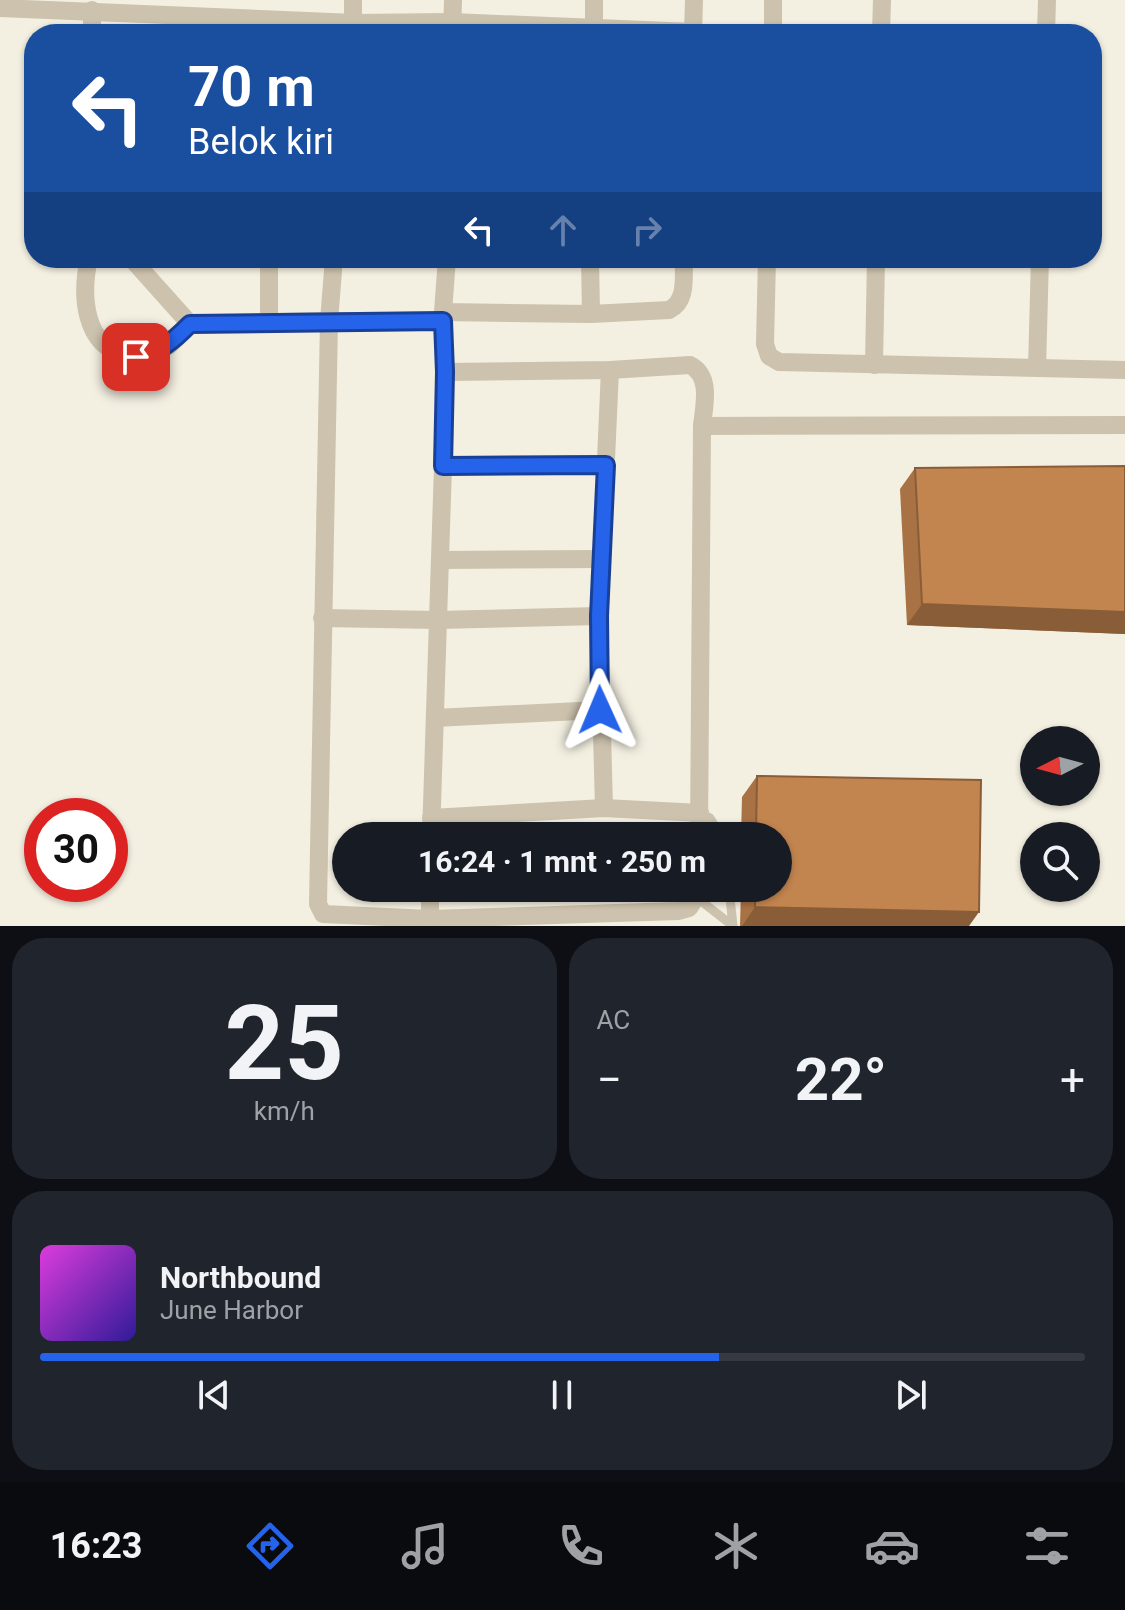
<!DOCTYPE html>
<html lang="id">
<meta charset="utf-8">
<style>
:root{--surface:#171b24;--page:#20242c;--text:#f1f3f6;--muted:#9ea1a6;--line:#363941;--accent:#2563eb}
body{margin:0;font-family:Roboto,sans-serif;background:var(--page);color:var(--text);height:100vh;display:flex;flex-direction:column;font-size:30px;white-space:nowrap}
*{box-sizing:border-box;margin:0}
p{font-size:26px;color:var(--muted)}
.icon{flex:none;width:44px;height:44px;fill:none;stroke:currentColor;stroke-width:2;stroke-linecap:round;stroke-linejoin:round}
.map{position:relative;height:926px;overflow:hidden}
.side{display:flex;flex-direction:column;gap:12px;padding:12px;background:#0d0f14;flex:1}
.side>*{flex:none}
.banner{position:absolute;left:24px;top:24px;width:1078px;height:244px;border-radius:32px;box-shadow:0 2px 6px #0004;background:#1a4fa0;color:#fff;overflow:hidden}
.needle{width:52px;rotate:264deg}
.tools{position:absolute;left:1020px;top:726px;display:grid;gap:16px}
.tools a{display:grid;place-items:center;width:80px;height:80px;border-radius:50%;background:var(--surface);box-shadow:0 2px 6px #0004;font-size:40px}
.speed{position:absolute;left:24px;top:798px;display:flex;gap:16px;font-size:40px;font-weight:700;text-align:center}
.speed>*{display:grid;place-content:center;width:104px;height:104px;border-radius:50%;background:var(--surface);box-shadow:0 2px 6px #0004;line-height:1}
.speed .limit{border:12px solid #d22;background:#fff;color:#111}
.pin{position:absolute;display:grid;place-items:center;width:68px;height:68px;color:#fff;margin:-34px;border-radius:16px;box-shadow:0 4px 12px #0006}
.me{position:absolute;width:88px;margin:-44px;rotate:359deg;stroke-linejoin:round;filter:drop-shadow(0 0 6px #0008)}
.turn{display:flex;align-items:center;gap:28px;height:168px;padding:0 32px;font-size:36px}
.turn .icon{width:104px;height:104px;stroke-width:2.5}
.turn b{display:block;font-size:56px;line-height:68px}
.lanes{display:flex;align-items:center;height:76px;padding:0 32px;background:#0003;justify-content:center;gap:40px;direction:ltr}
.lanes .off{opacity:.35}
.big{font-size:60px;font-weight:700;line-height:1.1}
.side .tile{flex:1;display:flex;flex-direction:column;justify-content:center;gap:12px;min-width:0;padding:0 28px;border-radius:32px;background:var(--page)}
.side .dial{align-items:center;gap:0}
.dial b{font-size:104px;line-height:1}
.song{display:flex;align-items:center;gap:24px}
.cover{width:96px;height:96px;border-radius:12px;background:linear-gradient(135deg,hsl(300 70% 55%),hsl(250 70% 35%))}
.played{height:8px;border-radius:4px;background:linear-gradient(90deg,var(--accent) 65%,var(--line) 65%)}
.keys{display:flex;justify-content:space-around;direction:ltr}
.heat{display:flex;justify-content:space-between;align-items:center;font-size:44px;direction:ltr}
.side .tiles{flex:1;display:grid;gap:12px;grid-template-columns:1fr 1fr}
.tile:last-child{grid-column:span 2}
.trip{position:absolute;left:332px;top:822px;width:460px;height:80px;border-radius:40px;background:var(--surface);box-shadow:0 2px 6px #0004;font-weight:700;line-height:80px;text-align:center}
.dock{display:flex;height:128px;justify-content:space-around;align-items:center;background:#090b0e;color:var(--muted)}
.dock .icon{width:56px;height:56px}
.dock .current{color:var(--accent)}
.dock b{font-size:36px;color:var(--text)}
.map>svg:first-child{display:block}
</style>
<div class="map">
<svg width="1125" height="926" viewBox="0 0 1125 926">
<rect width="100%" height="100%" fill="#f3efe1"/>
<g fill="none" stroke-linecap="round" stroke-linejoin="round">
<g stroke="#ccc2ad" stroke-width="9">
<polyline points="700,813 710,818 721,836"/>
<polyline points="729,888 733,926"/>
<polyline points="696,897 733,926"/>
</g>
<g stroke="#ccc2ad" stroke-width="18">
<polyline points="594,0 594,34"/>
<polyline points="0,8 354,23 452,22 693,32"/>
<polyline points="92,10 92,34"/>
<polyline points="353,33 353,0"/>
<polyline points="452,33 453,0"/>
<polyline points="693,34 694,0"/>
<polyline points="773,34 773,0"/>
<polyline points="881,34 882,0"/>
<polyline points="1046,34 1047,0"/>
<path d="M 89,258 C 81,294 83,347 127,355 C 141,358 156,354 168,346 C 176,340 183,331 190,324"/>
<polyline points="131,258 190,324 329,321 318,904 323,914 430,919 678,911 689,908 696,897 696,888"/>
<polyline points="269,258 269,323"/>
<polyline points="334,258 329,321 443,321 445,372 443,466 431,836"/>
<path d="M 447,258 L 443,312 L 591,314 L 669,310 C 688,301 683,276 684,258"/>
<polyline points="590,258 591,314"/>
<polyline points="767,258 765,344 769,356 779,362 1125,370"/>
<polyline points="874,365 876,258"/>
<polyline points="1037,368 1040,258"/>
<path d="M 445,372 L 610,370 L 690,365 C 712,376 704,406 702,426 L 699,836"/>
<polyline points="702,426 1125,425"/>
<polyline points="443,466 606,465"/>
<polyline points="441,560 602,559"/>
<polyline points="322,618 438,620 599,616"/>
<polyline points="435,718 600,710"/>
<polyline points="604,808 599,616 610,370"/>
<polyline points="431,818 604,808 700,813"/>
<polyline points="430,919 430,888"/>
</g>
</g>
<g fill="#a87244">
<polygon points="1125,466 1125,634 907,625 900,489 915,468"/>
<polygon points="757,776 969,926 740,926 741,888 778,888 778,836 741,836 742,797"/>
</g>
<g fill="#885d37">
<polygon points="922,604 1125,612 1125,634 907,625"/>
<polygon points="755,907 979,912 969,926 742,926"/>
</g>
<g fill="#c3854f" stroke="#885d37" stroke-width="2">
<polygon points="1125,466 1125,612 922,604 915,468"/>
<polygon points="757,776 981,780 979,912 755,907 755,888 778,888 778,836 756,836"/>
</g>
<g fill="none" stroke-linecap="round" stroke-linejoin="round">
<defs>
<path id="route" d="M 136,357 C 161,352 173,341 190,324 L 443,321 L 445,372 L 443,466 L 606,465 L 599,616 L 600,710"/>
</defs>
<use href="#route" stroke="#184099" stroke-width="20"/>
<use href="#route" stroke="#2563eb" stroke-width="14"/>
</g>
</svg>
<div class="tools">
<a><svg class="needle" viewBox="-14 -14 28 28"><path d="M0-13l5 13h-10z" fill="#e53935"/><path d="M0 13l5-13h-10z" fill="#9ea1a6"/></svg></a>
<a><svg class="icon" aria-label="search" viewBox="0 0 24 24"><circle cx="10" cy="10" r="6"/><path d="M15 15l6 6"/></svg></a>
</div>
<div class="speed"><div class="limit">30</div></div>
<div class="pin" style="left:136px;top:357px;background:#d93025"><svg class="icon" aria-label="arrive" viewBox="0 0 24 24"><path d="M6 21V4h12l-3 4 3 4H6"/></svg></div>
<svg class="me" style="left:600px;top:710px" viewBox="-20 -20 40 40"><path d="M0-17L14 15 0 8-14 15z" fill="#2563eb" stroke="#fff" stroke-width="4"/></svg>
<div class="trip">16:24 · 1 mnt · 250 m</div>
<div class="banner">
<div class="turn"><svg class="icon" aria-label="left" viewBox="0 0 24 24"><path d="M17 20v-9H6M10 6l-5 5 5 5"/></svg><div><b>70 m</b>Belok kiri</div></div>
<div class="lanes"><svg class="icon" aria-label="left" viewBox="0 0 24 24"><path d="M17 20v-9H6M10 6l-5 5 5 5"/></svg><svg class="icon off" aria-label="ahead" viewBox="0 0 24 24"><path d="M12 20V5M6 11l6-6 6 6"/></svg><svg class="icon off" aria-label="right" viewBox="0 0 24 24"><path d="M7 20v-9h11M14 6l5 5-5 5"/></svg></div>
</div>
</div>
<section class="side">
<div class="tiles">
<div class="tile dial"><b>25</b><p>km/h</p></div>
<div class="tile"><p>AC</p>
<div class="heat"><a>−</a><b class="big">22°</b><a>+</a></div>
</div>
<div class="tile">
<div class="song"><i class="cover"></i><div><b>Northbound</b><p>June Harbor</p></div></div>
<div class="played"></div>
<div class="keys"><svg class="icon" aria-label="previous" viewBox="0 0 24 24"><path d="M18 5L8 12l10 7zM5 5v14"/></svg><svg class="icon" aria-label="pause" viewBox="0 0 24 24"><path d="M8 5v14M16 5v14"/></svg><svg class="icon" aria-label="next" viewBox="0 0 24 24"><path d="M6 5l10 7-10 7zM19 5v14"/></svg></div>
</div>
</div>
</section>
<nav class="dock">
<b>16:23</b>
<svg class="icon current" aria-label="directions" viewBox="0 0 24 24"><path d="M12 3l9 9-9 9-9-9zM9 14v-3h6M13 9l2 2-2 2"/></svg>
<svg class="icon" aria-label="music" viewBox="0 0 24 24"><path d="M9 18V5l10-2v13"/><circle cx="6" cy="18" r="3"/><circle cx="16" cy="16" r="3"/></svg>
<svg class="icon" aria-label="phone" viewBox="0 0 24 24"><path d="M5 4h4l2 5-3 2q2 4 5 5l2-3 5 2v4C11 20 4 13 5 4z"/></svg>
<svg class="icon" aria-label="climate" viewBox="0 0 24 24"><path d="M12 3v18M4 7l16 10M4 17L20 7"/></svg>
<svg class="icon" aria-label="car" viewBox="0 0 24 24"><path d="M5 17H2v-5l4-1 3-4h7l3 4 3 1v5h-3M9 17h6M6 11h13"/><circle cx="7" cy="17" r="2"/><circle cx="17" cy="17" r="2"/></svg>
<svg class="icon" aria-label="filters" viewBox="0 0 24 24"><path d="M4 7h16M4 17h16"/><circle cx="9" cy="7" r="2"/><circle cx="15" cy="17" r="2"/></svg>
</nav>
